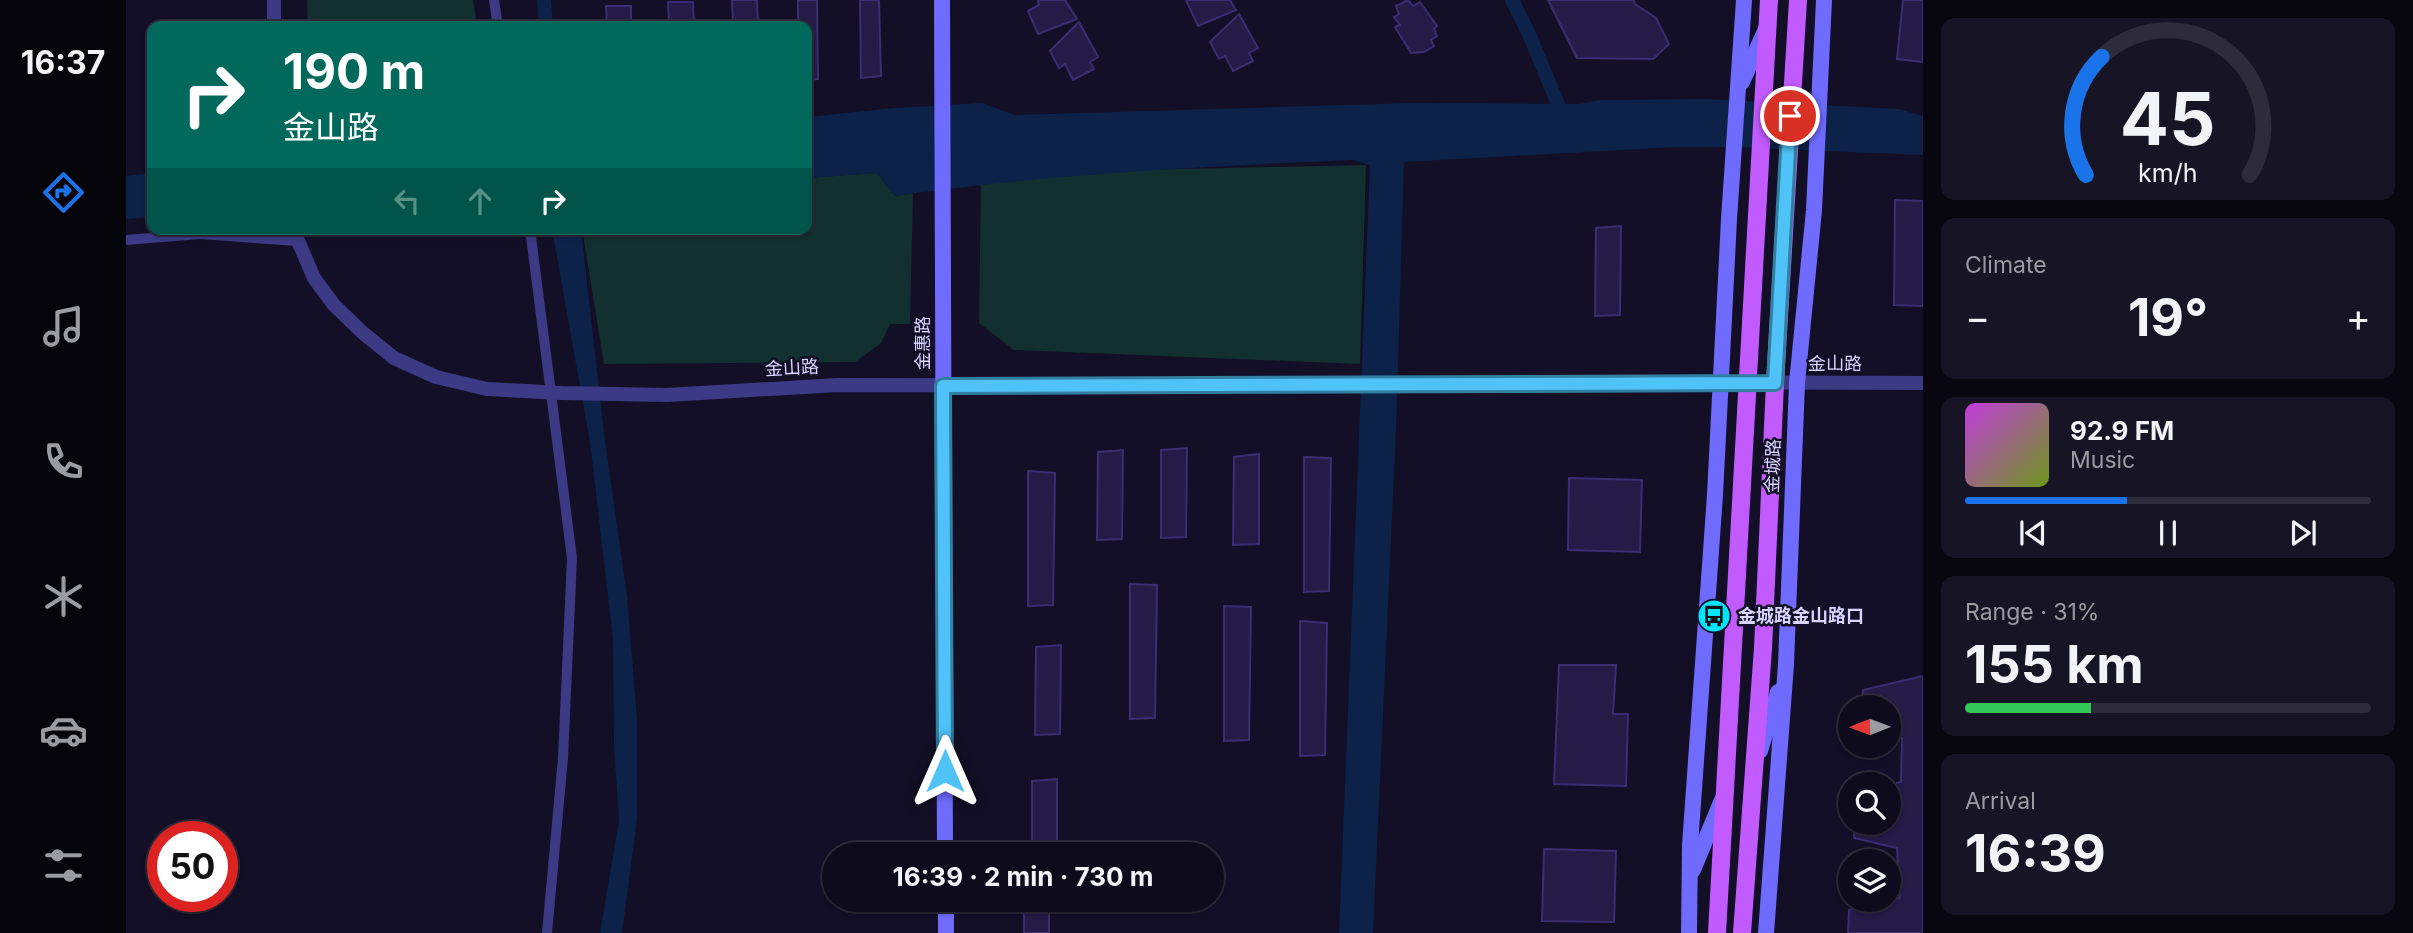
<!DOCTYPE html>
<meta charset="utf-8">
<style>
:root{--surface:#0e0b1c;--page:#171425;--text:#f1f3f6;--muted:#9b9ba3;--line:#2e2b3b;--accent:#1a73e8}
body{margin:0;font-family:Inter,"Noto Sans SC",sans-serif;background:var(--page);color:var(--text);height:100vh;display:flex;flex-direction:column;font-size:26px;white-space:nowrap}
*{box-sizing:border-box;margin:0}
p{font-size:23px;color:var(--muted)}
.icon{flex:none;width:38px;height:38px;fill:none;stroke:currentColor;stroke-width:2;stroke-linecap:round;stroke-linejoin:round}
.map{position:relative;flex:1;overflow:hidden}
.details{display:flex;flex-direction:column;gap:18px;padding:18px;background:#08060f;width:490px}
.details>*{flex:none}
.top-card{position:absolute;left:21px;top:21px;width:665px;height:214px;border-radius:14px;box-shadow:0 2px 5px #0004,0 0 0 2px var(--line);background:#00695c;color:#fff;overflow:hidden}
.needle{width:46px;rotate:269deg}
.tools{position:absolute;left:1712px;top:695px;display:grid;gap:14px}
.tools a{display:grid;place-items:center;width:63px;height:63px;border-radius:50%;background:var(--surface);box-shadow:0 2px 5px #0004,0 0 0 2px var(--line);font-size:35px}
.speed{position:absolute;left:21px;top:821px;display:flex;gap:14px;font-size:35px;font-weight:700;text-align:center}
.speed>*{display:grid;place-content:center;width:91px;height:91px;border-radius:50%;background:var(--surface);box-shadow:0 2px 5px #0004,0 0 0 2px var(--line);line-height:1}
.speed .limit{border:10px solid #d22;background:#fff;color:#111}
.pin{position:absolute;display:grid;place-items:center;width:60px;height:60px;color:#fff;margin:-30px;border:4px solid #fff;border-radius:50%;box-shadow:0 2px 7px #0007}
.me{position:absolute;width:77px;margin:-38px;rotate:0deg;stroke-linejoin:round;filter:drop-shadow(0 0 5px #0008)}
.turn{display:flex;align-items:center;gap:24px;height:147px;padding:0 21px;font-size:32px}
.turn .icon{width:91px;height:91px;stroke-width:2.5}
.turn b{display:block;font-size:49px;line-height:60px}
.lanes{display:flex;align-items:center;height:66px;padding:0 21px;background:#0003;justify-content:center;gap:35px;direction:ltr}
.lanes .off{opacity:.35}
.big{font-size:52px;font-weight:700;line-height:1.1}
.details .card{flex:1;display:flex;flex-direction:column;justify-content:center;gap:10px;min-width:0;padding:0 24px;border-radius:14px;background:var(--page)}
.details .dial{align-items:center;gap:0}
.dial svg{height:182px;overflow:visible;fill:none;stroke:var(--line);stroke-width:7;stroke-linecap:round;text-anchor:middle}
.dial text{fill:var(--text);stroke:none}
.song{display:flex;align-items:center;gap:21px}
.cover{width:84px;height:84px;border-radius:10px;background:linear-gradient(135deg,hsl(290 70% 55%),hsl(80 70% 35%))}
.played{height:7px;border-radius:4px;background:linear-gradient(90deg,var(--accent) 40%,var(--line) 40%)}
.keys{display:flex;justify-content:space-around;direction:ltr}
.heat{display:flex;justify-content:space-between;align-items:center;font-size:38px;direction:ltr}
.charge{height:10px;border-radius:5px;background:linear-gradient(90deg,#34c759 31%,var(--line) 0)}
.trip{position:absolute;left:696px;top:842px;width:402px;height:70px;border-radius:35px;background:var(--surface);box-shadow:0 2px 5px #0004,0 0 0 2px var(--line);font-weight:700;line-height:70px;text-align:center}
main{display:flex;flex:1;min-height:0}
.dock{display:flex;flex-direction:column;width:126px;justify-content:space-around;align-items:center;background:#06040b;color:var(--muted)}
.dock .icon{width:49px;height:49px}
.dock .current{color:var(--accent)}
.dock b{font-size:32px;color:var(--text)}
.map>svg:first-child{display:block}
</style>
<main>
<nav class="dock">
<b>16:37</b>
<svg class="icon current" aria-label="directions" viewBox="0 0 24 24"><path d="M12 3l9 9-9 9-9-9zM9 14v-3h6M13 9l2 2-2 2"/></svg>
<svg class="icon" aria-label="music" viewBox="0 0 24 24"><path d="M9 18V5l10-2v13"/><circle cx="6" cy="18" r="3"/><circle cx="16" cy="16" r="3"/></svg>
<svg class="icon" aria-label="phone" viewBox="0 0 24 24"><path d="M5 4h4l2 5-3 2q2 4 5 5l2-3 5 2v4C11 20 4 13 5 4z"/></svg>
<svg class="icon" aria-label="climate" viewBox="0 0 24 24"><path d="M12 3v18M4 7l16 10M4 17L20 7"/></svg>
<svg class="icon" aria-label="car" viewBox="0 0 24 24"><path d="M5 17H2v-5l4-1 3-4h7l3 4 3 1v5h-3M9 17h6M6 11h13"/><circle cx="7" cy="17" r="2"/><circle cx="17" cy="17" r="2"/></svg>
<svg class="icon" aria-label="filters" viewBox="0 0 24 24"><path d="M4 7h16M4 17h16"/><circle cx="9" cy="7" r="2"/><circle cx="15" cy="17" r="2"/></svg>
</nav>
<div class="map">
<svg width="1797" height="933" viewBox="0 0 1797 933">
<rect width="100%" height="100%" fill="#130f26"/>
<g fill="#12302f">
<polygon points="181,0 347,0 351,26 182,26"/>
<polygon points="1240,165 1234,364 888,350 853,323 855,183 1009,170"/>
<polygon points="751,173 769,196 787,193 784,324 764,324 755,343 729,362 478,364 456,229 681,229 681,178"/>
</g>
<g fill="#0c2248">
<path d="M 1580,99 L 1773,109 L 1797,116 L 1797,155 L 1607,147 L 1550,147 L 1278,162 L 1270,430 L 1247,933 L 1213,933 L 1244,165 L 1226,160 C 1073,167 921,174 769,196 L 751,173 L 681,178 L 681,117 L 768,108 L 856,103 L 889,115 L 1288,103 L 1453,104 L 1474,100 Z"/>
<polygon points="26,173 26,217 0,219 0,176"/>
<polygon points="426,229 455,229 478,433 501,596 511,718 511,820 496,933 474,933 493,820 488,746 487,639 464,442"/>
</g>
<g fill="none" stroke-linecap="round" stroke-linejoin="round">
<g stroke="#0c2248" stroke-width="14">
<polyline points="418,0 420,26"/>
<polyline points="1386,0 1403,34 1439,121"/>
</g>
</g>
<g fill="#241b47" stroke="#3b2d73" stroke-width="2">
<polygon points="606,0 631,0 632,26 607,26"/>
<polygon points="672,0 691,0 692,79 681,80 681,26 672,26"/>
<polygon points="734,0 753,0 755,76 735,78"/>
<polygon points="912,0 939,0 951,19 912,34 902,11 913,5"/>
<polygon points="1060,0 1104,0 1110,10 1072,26"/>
<polygon points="1282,0 1287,6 1294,2 1311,26 1308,29 1311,36 1305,40 1308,46 1298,52 1285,53 1269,27 1274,25 1268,17 1273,14 1270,6"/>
<polygon points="1422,0 1508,0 1509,4 1530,18 1543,44 1527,59 1451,58"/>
<polygon points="1777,0 1797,0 1797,62 1771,59"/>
<polygon points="542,2 567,2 568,26 543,26"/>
<polygon points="480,6 505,6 505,26 481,26"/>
<polygon points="1113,14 1132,48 1123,53 1127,61 1107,71 1099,56 1093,59 1084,42"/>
<polygon points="953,22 972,57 964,62 968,69 947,80 939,64 933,68 924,51"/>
<polygon points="1769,200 1797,201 1797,306 1768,305"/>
<polygon points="1495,226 1494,315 1469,316 1470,228"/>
<polygon points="1061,448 1060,537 1035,538 1035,450"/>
<polygon points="997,450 996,539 971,540 972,452"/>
<polygon points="1133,454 1133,544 1107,545 1108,457"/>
<polygon points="1178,457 1205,458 1203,591 1178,592"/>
<polygon points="902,471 929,473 927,605 902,606"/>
<polygon points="1443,478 1516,480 1514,552 1442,550"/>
<polygon points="1004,584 1031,585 1029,718 1004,719"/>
<polygon points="1098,606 1125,607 1123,740 1098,741"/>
<polygon points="1174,621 1201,623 1199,755 1174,756"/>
<polygon points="935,645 934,734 909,735 910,647"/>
<polygon points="1433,665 1490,665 1487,714 1502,714 1500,786 1428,784"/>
<polygon points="1797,676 1797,933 1722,933 1723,910 1774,898 1771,848 1728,838 1729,822 1762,822 1762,785 1775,782 1776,738 1762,734 1762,707 1736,707 1737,690"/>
<polygon points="931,779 931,854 906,854 906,781"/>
<polygon points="1418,849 1490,851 1488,922 1416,921"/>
<rect x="898" y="900" width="25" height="33"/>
</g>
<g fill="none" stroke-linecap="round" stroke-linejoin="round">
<g stroke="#3d3a85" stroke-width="10">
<polyline points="368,0 372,26"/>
<polyline points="404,229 446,558 437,758 421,933"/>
<polyline points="0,240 74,234 171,241"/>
</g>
<g stroke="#3d3a85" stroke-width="14">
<polyline points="148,26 148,0"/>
<polyline points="167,229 188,278 208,305 237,333 268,358 310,377 361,389 435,393 541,395 712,385 1226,386 1523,382 1797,383"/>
</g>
<g stroke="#6f6bff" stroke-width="16">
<polyline points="816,0 819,854"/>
<polyline points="1616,82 1640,29"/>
<polyline points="1634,751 1652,692"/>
<polyline points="1567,870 1596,800"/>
<polyline points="820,900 820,933"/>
<polyline points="1563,933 1564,845 1589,495 1603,219 1618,0"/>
<polyline points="1640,933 1660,664 1671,383 1688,210 1698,0"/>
</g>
<g stroke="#c25bff" stroke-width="18">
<polyline points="1591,933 1643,0"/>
<polyline points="1616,933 1637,648 1649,383 1672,0"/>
</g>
</g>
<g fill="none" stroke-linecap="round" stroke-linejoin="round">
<defs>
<polyline id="route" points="819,771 817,386 1649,383 1664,116"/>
</defs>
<use href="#route" stroke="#337fa1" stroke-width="18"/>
<use href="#route" stroke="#4fc3f7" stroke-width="12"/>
</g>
<defs>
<symbol id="bus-disc" viewBox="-11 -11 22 22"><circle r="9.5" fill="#00e5ff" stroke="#130f26"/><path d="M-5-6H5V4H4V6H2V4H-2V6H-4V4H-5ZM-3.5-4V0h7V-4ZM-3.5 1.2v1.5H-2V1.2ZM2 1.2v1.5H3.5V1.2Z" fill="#111"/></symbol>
</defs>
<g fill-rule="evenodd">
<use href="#bus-disc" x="1569" y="597" width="38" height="38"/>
</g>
<g text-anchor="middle" stroke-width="5" stroke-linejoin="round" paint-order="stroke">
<g font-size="18" fill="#d9d4ff" stroke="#130f26">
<text transform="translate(797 343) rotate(-90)" y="6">金惠路</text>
<text x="1709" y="370">金山路</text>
<text transform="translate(666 368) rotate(-3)" y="6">金山路</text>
<text transform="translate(1647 466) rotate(-88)" y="6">金城路</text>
</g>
<g font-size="18" font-weight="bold" fill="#d9d4ff" stroke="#130f26" text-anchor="start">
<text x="1612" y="622">金城路金山路口</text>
</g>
</g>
</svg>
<div class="tools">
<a><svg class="needle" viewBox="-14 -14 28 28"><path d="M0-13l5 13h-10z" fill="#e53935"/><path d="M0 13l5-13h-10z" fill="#9b9ba3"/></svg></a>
<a><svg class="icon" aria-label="search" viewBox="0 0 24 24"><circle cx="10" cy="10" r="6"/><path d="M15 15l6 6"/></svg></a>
<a><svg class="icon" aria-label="layers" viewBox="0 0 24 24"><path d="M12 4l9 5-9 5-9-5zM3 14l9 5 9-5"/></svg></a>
</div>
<div class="speed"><div class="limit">50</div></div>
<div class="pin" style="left:1664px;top:116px;background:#d93025"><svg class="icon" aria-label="arrive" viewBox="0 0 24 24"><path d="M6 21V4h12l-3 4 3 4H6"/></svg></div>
<svg class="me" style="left:819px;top:771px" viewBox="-20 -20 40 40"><path d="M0-17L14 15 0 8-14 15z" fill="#4fc3f7" stroke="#fff" stroke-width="4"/></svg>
<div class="trip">16:39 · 2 min · 730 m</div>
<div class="top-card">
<div class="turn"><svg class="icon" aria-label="right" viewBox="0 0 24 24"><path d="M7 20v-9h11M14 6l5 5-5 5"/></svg><div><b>190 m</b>金山路</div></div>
<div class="lanes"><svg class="icon off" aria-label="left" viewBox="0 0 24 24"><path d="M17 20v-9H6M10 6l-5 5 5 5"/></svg><svg class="icon off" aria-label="ahead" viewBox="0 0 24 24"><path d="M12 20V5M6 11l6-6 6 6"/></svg><svg class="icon" aria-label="right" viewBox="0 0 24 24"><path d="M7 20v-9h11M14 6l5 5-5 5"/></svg></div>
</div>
</div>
<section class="details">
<div class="card dial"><svg viewBox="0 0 100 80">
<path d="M14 69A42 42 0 1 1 86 69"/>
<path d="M14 69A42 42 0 0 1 21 17" stroke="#1a73e8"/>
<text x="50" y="56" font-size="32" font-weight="700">45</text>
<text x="50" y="72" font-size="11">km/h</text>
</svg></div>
<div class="card"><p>Climate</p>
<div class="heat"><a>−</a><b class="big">19°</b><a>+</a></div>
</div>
<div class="card">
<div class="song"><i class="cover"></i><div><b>92.9 FM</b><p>Music</p></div></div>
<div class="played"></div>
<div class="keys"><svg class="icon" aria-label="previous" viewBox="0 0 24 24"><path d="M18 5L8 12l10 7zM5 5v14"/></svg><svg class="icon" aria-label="pause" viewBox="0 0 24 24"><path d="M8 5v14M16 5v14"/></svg><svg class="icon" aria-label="next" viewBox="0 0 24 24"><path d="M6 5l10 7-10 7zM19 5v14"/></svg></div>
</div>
<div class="card"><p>Range · 31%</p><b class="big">155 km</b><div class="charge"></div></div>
<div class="card"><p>Arrival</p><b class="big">16:39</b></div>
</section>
</main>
